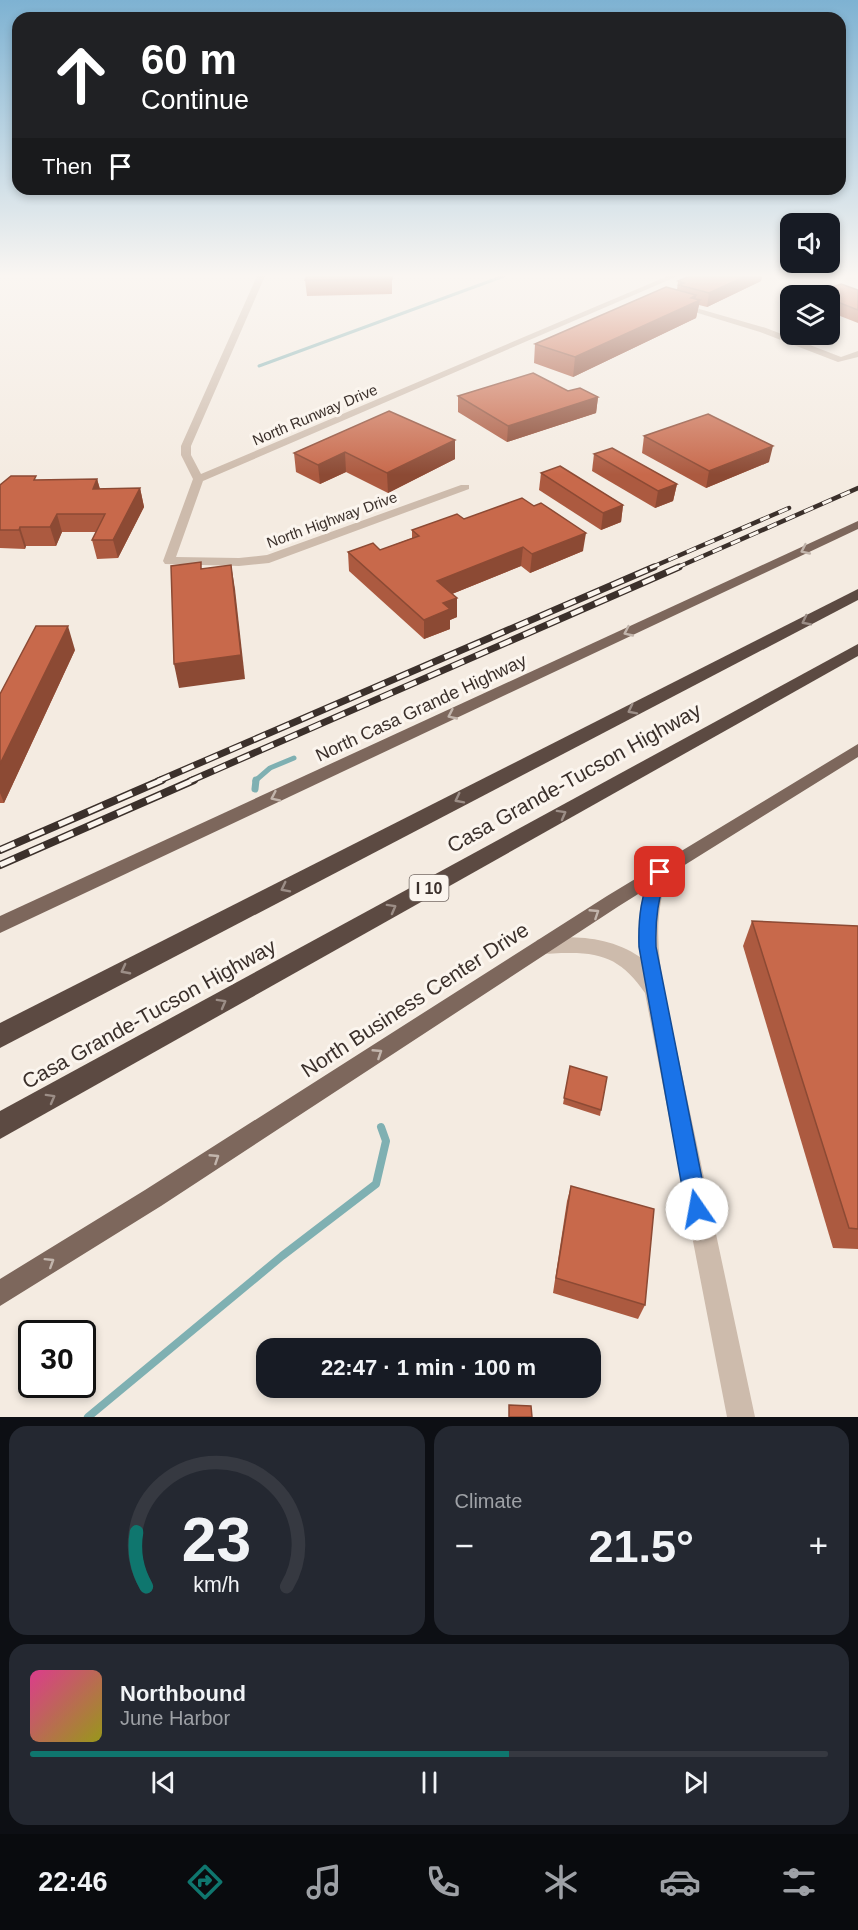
<!DOCTYPE html>
<meta charset="utf-8">
<style>
:root{--surface:#171b24;--page:#242831;--text:#f1f3f6;--muted:#9ea1a6;--line:#363941;--accent:#0f766e}
body{margin:0;font-family:Helvetica,sans-serif;background:var(--page);color:var(--text);height:100vh;display:flex;flex-direction:column;font-size:22px;white-space:nowrap}
*{box-sizing:border-box;margin:0}
p{font-size:20px;color:var(--muted)}
.icon{flex:none;width:33px;height:33px;fill:none;stroke:currentColor;stroke-width:2;stroke-linecap:round;stroke-linejoin:round}
.map{position:relative;height:1417px;overflow:hidden}
.drawer{display:flex;flex-direction:column;gap:9px;padding:9px;background:#0d0f14;flex:1}
.drawer>*{flex:none}
.guide{position:absolute;left:12px;top:12px;width:834px;height:183px;border-radius:18px;box-shadow:0 3px 9px #0003;background:#202124;color:#fff;overflow:hidden}
.tools{position:absolute;left:780px;top:213px;display:grid;gap:12px}
.tools a{display:grid;place-items:center;width:60px;height:60px;border-radius:12px;background:var(--surface);box-shadow:0 3px 9px #0003;font-size:30px}
.speed{position:absolute;left:18px;top:1320px;display:flex;gap:12px;font-size:30px;font-weight:700;text-align:center}
.speed>*{display:grid;place-content:center;width:78px;height:78px;border-radius:50%;background:var(--surface);box-shadow:0 3px 9px #0003;line-height:1}
.speed .limit{border:3px solid #111;border-radius:9px;background:#fff;color:#111}
.pin{position:absolute;display:grid;place-items:center;width:51px;height:51px;color:#fff;margin:-26px;border-radius:12px;box-shadow:0 3px 9px #0006}
.me{position:absolute;width:66px;margin:-33px;rotate:348deg;stroke-linejoin:round;filter:drop-shadow(0 0 4px #0008)}
.turn{display:flex;align-items:center;gap:21px;height:126px;padding:0 30px;font-size:27px}
.turn .icon{width:78px;height:78px;stroke-width:2.5}
.turn b{display:block;font-size:42px;line-height:51px}
.then{display:flex;align-items:center;height:57px;padding:0 30px;background:#0003;gap:12px;font-size:22px}
.big{font-size:45px;font-weight:700;line-height:1.1}
.drawer .tile{flex:1;display:flex;flex-direction:column;justify-content:center;gap:9px;min-width:0;padding:0 21px;border-radius:18px;background:var(--page)}
.drawer .dial{align-items:center;gap:0}
.dial svg{height:156px;overflow:visible;fill:none;stroke:var(--line);stroke-width:7;stroke-linecap:round;text-anchor:middle}
.dial text{fill:var(--text);stroke:none}
.song{display:flex;align-items:center;gap:18px}
.cover{width:72px;height:72px;border-radius:9px;background:linear-gradient(135deg,hsl(330 70% 55%),hsl(60 70% 35%))}
.played{height:6px;border-radius:3px;background:linear-gradient(90deg,var(--accent) 60%,var(--line) 60%)}
.keys{display:flex;justify-content:space-around;direction:ltr}
.heat{display:flex;justify-content:space-between;align-items:center;font-size:33px;direction:ltr}
.drawer .tiles{flex:1;display:grid;gap:9px;grid-template-columns:1fr 1fr}
.tile:last-child{grid-column:span 2}
.trip{position:absolute;left:256px;top:1338px;width:345px;height:60px;border-radius:18px;background:var(--surface);box-shadow:0 3px 9px #0003;font-weight:700;line-height:60px;text-align:center}
.tab-bar{display:flex;height:96px;justify-content:space-around;align-items:center;background:#090b0e;color:var(--muted)}
.tab-bar .icon{width:42px;height:42px}
.tab-bar .on{color:var(--accent)}
.tab-bar b{font-size:27px;color:var(--text)}
.map>svg:first-child{display:block}
</style>
<div class="map">
<svg width="858" height="1417" viewBox="0 0 858 1417">
<rect width="100%" height="100%" fill="#f4ebe1"/>
<g fill="none" stroke-linecap="round" stroke-linejoin="round">
<polyline stroke="#7fb0b2" stroke-width="3" points="259,366 504,276"/>
<polyline stroke="#7fb0b2" stroke-width="5" points="255,781 270,768 294,758"/>
<polyline stroke="#7fb0b2" stroke-width="7" points="255,789 256,780"/>
<polyline stroke="#7fb0b2" stroke-width="8" points="88,1417 282,1256 376,1184 386,1141 381,1127"/>
<g fill="#cdbbac" fill-rule="evenodd">
<polygon points="257,276 265,276 191,446 191,455 201,474 668,276 678,276 203,481 176,557 239,558 267,555 461,485 469,485 469,489 269,563 239,566 165,564 163,561 193,479 181,455 181,446"/>
<polygon points="675,302 766,328 841,357 858,351 858,357 838,362 760,332 675,306"/>
<path d="M 660,865 L 666,867 L 669,872 C 654,912 657,949 664,990 L 755,1417 L 727,1417 L 645,993 C 623,961 604,952 565,953 C 556,953 546,955 537,952 L 534,946 L 537,940 L 544,938 C 579,936 610,937 640,957 C 637,926 639,895 654,867 Z"/>
</g>
<g fill="#7d675c" fill-rule="evenodd">
<polygon points="858,521 858,529 0,933 0,916"/>
<polygon points="858,744 858,757 619,906 161,1206 0,1306 0,1279 145,1190 607,896"/>
</g>
<g fill="#5c4a42" fill-rule="evenodd">
<polygon points="858,589 858,600 0,1048 0,1023"/>
<polygon points="858,644 858,656 0,1139 0,1111"/>
</g>
<defs>
<g id="rail-far2">
<polyline points="650,568 789,508"/>
<polyline points="676,568 858,488"/>
</g>
<g id="rail-far1">
<polyline points="158,781 654,567"/>
<polyline points="190,781 679,567"/>
</g>
<g id="rail">
<polyline points="0,850 162,780"/>
<polyline points="0,865 194,780"/>
</g>
</defs>
<use href="#rail-far2" stroke="#3b302b" stroke-width="4.5"/>
<use href="#rail-far1" stroke="#3b302b" stroke-width="7"/>
<use href="#rail" stroke="#3b302b" stroke-width="8"/>
<use href="#rail-far2" stroke="#fbf5ee" stroke-width="3" stroke-dasharray="10" stroke-linecap="butt"/>
<use href="#rail-far1" stroke="#fbf5ee" stroke-width="4.5" stroke-dasharray="13" stroke-linecap="butt"/>
<use href="#rail" stroke="#fbf5ee" stroke-width="5" stroke-dasharray="16" stroke-linecap="butt"/>
</g>
<g fill="#ac5a40">
<polygon points="392,276 392,294 307,296 305,280"/>
<polygon points="690,276 762,276 761,281 707,307 699,305 696,318 573,377 534,363 535,344 677,290 678,281"/>
<polygon points="858,290 858,323 830,312 830,296 812,296 813,293"/>
<polygon points="568,391 598,397 596,413 507,442 458,412 458,396"/>
<polygon points="644,436 769,462 706,488 642,453"/>
<polygon points="455,440 455,459 388,493 346,472 320,484 296,472 294,453"/>
<polygon points="594,454 677,484 673,501 655,508 592,471"/>
<polygon points="541,473 623,505 621,522 601,530 539,490"/>
<polygon points="97,479 100,489 140,488 144,507 118,558 97,559 92,540 96,532 62,532 56,546 26,546 25,549 0,548 0,485 37,480"/>
<polygon points="464,519 583,551 530,573 521,566 452,594 457,617 450,620 450,629 424,639 349,571 348,552 380,550 412,538 412,530"/>
<polygon points="75,650 4,803 0,803 0,694"/>
<polygon points="752,921 858,926 858,1249 833,1248 743,946"/>
<polygon points="570,1066 601,1110 600,1116 563,1104"/>
<polygon points="571,1186 645,1305 638,1319 553,1293 567,1201"/>
</g>
<g fill="#8c4a34">
<polygon points="746,276 762,276 761,281 707,307 709,293"/>
<polygon points="696,295 695,302 700,300 696,318 573,377 575,357"/>
<polygon points="598,397 596,413 507,442 508,426"/>
<polygon points="455,440 455,459 388,493 387,473"/>
<polygon points="773,446 769,462 706,488 709,471"/>
<polygon points="345,452 346,472 320,484 318,465"/>
<polygon points="97,479 102,497 93,489"/>
<polygon points="677,484 673,501 655,508 658,491"/>
<polygon points="140,488 144,507 118,558 113,540"/>
<polygon points="623,505 621,522 601,530 603,513"/>
<polygon points="57,514 62,532 56,546 50,527"/>
<polygon points="20,527 26,546 25,549 19,530"/>
<polygon points="586,533 583,551 530,573 532,554"/>
<polygon points="523,547 521,566 437,600 437,581"/>
<polygon points="231,565 235,589 245,679 179,688 174,664"/>
<polygon points="457,598 457,617 450,620 450,629 424,639 424,620 443,603"/>
<polygon points="68,626 75,650 4,803 0,793 0,764"/>
</g>
<g fill="#c8694b" stroke="#8c4a34" stroke-width="1.5">
<polygon points="307,276 392,276 392,279 305,280"/>
<polygon points="690,276 746,276 709,293 679,285 684,283 678,281"/>
<polygon points="841,284 858,290 858,310 830,299 830,296 820,296 813,293"/>
<polygon points="666,287 696,295 691,298 700,300 575,357 535,344"/>
<polygon points="533,373 568,391 580,388 598,397 508,426 458,396"/>
<polygon points="389,411 455,440 387,473 345,452 318,465 294,453"/>
<polygon points="708,414 773,446 709,471 644,436"/>
<polygon points="612,448 677,484 658,491 594,454"/>
<polygon points="560,466 623,505 603,513 541,473"/>
<polygon points="11,476 36,476 34,480 97,479 93,489 140,488 113,540 92,540 105,514 57,514 50,527 20,527 19,530 0,530 0,485"/>
<polygon points="522,498 534,506 541,503 586,533 532,554 523,547 437,581 457,598 443,603 450,609 424,620 348,552 373,543 380,550 419,536 412,530 457,514 464,519"/>
<polygon points="201,562 201,569 231,565 241,655 174,664 171,566"/>
<polygon points="36,626 68,626 0,764 0,694"/>
<polygon points="752,921 858,926 858,1229 849,1228"/>
<polygon points="570,1066 607,1077 601,1110 564,1098"/>
<polygon points="571,1186 654,1209 645,1305 556,1278"/>
<polygon points="509,1405 531,1406 532,1417 509,1417"/>
</g>
<defs><path id="oneway-chevron" d="M-2-3.5L2.5 0L-2 3.5" fill="none" stroke-width="1.6" stroke-linecap="round" stroke-linejoin="round" transform="scale(1.5)"/></defs>
<g stroke="#c2b5ac">
<use href="#oneway-chevron" transform="translate(805 550) rotate(155)"/>
<use href="#oneway-chevron" transform="translate(628 632) rotate(155)"/>
<use href="#oneway-chevron" transform="translate(452 715) rotate(155)"/>
<use href="#oneway-chevron" transform="translate(275 797) rotate(155)"/>
<use href="#oneway-chevron" transform="translate(595 913) rotate(-33)"/>
<use href="#oneway-chevron" transform="translate(378 1053) rotate(-33)"/>
<use href="#oneway-chevron" transform="translate(215 1158) rotate(-33)"/>
<use href="#oneway-chevron" transform="translate(50 1262) rotate(-32)"/>
</g>
<g stroke="#9c8e87">
<use href="#oneway-chevron" transform="translate(806 621) rotate(153)"/>
<use href="#oneway-chevron" transform="translate(632 710) rotate(153)"/>
<use href="#oneway-chevron" transform="translate(459 799) rotate(153)"/>
<use href="#oneway-chevron" transform="translate(562 814) rotate(-29)"/>
<use href="#oneway-chevron" transform="translate(285 888) rotate(153)"/>
<use href="#oneway-chevron" transform="translate(392 908) rotate(-29)"/>
<use href="#oneway-chevron" transform="translate(125 970) rotate(152)"/>
<use href="#oneway-chevron" transform="translate(222 1003) rotate(-29)"/>
<use href="#oneway-chevron" transform="translate(51 1098) rotate(-29)"/>
</g>
<linearGradient id="sky" x2="0" y2="1"><stop stop-color="#7eb2d2"/><stop offset="0.58" stop-color="#faf6f2"/><stop offset="1" stop-color="#faf6f2" stop-opacity="0"/></linearGradient>
<rect width="858" height="475" fill="url(#sky)"/>
<path fill="#1a73e8" stroke="#114b97" stroke-width="1.5" d="M 660,865 L 666,867 L 668,872 C 658,897 655,919 656,947 L 708,1209 L 705,1217 L 697,1220 L 690,1217 L 686,1209 L 639,947 C 638,918 641,893 654,867 Z"/>
<g text-anchor="middle" stroke-width="6" stroke-linejoin="round" paint-order="stroke">
<g font-size="15" fill="#3b302b" stroke="#fbf5ee">
<text transform="translate(315 415) rotate(-23)" y="5">North Runway Drive</text>
<text transform="translate(332 520) rotate(-20)" y="5">North Highway Drive</text>
</g>
<rect fill="#fbf5ee" stroke="#756b66" stroke-width="1.5" x="409.5" y="875" width="39" height="26" rx="4.5"/>
<g font-size="16" font-weight="bold" fill="#3b302b">
<text x="429" y="894">I 10</text>
</g>
<g font-size="18" fill="#3b302b" stroke="#fbf5ee">
<text transform="translate(421 708) rotate(-25)" y="6">North Casa Grande Highway</text>
</g>
<g font-size="21" fill="#3b302b" stroke="#fbf5ee">
<text transform="translate(574 778) rotate(-29)" y="7">Casa Grande-Tucson Highway</text>
<text transform="translate(415 1000) rotate(-33)" y="7">North Business Center Drive</text>
<text transform="translate(149 1014) rotate(-29)" y="7">Casa Grande-Tucson Highway</text>
</g>
</g>
</svg>
<div class="tools">
<a><svg class="icon" aria-label="sound" viewBox="0 0 24 24"><path d="M4 9h4l5-4v14l-5-4H4zM17 9q2 3 0 6"/></svg></a>
<a><svg class="icon" aria-label="layers" viewBox="0 0 24 24"><path d="M12 4l9 5-9 5-9-5zM3 14l9 5 9-5"/></svg></a>
</div>
<div class="speed"><div class="limit">30</div></div>
<div class="pin" style="left:660px;top:872px;background:#d93025"><svg class="icon" aria-label="arrive" viewBox="0 0 24 24"><path d="M6 21V4h12l-3 4 3 4H6"/></svg></div>
<svg class="me" style="left:697px;top:1209px" viewBox="-20 -20 40 40"><circle r="19" fill="#fff"/><path d="M0-13L10 11 0 6-10 11z" fill="#1a73e8"/></svg>
<div class="trip">22:47 · 1 min · 100 m</div>
<div class="guide">
<div class="turn"><svg class="icon" aria-label="ahead" viewBox="0 0 24 24"><path d="M12 20V5M6 11l6-6 6 6"/></svg><div><b>60 m</b>Continue</div></div>
<div class="then">Then<svg class="icon" aria-label="arrive" viewBox="0 0 24 24"><path d="M6 21V4h12l-3 4 3 4H6"/></svg></div>
</div>
</div>
<section class="drawer">
<div class="tiles">
<div class="tile dial"><svg viewBox="0 0 100 80">
<path d="M14 69A42 42 0 1 1 86 69"/>
<path d="M14 69A42 42 0 0 1 9 41" stroke="#0f766e"/>
<text x="50" y="56" font-size="32" font-weight="700">23</text>
<text x="50" y="72" font-size="11">km/h</text>
</svg></div>
<div class="tile"><p>Climate</p>
<div class="heat"><a>−</a><b class="big">21.5°</b><a>+</a></div>
</div>
<div class="tile">
<div class="song"><i class="cover"></i><div><b>Northbound</b><p>June Harbor</p></div></div>
<div class="played"></div>
<div class="keys"><svg class="icon" aria-label="previous" viewBox="0 0 24 24"><path d="M18 5L8 12l10 7zM5 5v14"/></svg><svg class="icon" aria-label="pause" viewBox="0 0 24 24"><path d="M8 5v14M16 5v14"/></svg><svg class="icon" aria-label="next" viewBox="0 0 24 24"><path d="M6 5l10 7-10 7zM19 5v14"/></svg></div>
</div>
</div>
</section>
<nav class="tab-bar">
<b>22:46</b>
<svg class="icon on" aria-label="directions" viewBox="0 0 24 24"><path d="M12 3l9 9-9 9-9-9zM9 14v-3h6M13 9l2 2-2 2"/></svg>
<svg class="icon" aria-label="music" viewBox="0 0 24 24"><path d="M9 18V5l10-2v13"/><circle cx="6" cy="18" r="3"/><circle cx="16" cy="16" r="3"/></svg>
<svg class="icon" aria-label="phone" viewBox="0 0 24 24"><path d="M5 4h4l2 5-3 2q2 4 5 5l2-3 5 2v4C11 20 4 13 5 4z"/></svg>
<svg class="icon" aria-label="climate" viewBox="0 0 24 24"><path d="M12 3v18M4 7l16 10M4 17L20 7"/></svg>
<svg class="icon" aria-label="car" viewBox="0 0 24 24"><path d="M5 17H2v-5l4-1 3-4h7l3 4 3 1v5h-3M9 17h6M6 11h13"/><circle cx="7" cy="17" r="2"/><circle cx="17" cy="17" r="2"/></svg>
<svg class="icon" aria-label="filters" viewBox="0 0 24 24"><path d="M4 7h16M4 17h16"/><circle cx="9" cy="7" r="2"/><circle cx="15" cy="17" r="2"/></svg>
</nav>
